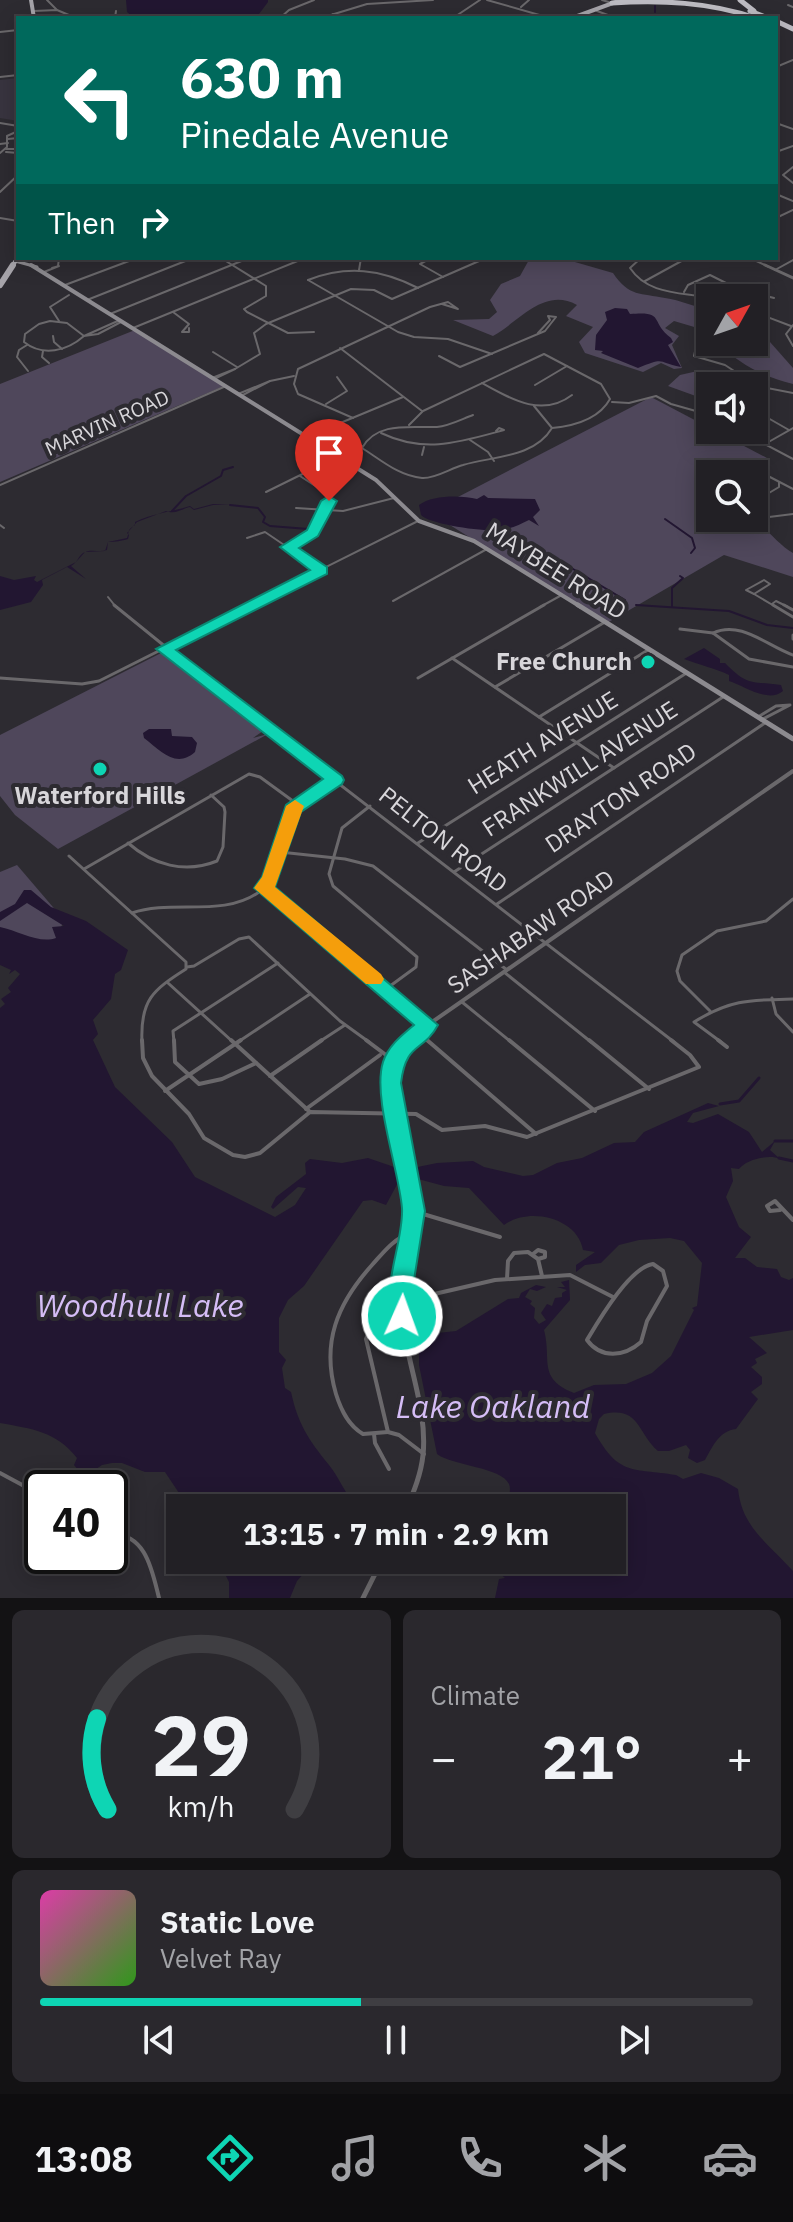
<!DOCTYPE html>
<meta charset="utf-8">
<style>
:root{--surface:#222025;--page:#2a282d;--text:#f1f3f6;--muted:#a2a3a7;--line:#3f3e42;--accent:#0ed5b4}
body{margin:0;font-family:"IBM Plex Sans",sans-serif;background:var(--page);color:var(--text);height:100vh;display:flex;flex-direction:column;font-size:30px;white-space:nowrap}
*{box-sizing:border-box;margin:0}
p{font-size:26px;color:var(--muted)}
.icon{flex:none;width:44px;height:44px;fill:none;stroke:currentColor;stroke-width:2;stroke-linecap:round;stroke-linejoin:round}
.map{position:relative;height:1598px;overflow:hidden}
.side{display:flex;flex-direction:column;gap:12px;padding:12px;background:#131214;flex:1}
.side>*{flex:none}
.hud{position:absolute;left:16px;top:16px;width:762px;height:244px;border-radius:0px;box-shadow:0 4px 20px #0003,0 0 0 2px var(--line);background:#00695c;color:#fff;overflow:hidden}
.needle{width:52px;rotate:50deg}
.tools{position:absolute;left:696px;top:284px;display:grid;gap:16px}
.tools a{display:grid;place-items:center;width:72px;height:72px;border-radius:0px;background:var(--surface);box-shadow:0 4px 20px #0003,0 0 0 2px var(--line);font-size:40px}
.speed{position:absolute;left:24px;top:1470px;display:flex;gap:16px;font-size:40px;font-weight:700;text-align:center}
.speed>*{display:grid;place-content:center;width:104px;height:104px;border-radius:50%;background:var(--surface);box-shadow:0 4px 20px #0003,0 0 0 2px var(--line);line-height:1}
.speed .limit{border:4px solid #111;border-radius:12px;background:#fff;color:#111}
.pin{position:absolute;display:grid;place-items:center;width:68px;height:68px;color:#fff;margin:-82px -34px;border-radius:50% 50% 50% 0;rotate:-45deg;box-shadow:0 0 8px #0007}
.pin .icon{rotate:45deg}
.me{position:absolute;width:88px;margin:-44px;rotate:2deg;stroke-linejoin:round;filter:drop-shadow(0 0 6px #0008)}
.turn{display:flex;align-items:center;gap:28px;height:168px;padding:0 32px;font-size:36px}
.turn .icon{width:104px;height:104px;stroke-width:2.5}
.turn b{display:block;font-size:56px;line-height:68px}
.then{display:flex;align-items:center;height:76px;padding:0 32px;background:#0003;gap:16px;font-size:30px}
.big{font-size:60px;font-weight:800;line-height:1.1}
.side .widget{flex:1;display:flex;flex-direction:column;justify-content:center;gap:12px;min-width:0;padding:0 28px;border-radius:12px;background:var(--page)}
.side .dial{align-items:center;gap:0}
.dial svg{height:208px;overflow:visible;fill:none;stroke:var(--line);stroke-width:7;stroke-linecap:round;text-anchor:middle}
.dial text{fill:var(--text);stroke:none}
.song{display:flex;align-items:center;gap:24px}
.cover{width:96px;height:96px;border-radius:12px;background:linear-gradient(135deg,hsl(320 70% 55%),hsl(110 70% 35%))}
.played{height:8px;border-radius:4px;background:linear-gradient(90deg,var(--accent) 45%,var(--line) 45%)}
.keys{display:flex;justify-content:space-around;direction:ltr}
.heat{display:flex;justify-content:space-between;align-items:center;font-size:44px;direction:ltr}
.side .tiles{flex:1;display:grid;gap:12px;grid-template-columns:1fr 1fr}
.widget:last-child{grid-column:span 2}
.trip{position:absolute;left:166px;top:1494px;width:460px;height:80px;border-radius:0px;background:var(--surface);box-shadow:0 4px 20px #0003,0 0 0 2px var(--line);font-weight:800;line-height:80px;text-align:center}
.dock{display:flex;height:128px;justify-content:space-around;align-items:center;background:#0e0d0f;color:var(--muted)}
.dock .icon{width:56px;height:56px}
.dock .active{color:var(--accent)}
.dock b{font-size:36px;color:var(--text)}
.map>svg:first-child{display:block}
</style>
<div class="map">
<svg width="793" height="1598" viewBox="0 0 793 1598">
<rect width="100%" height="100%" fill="#2d2b31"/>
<polygon fill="#38343f" points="18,78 18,121 0,118 0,80"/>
<g fill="#4f475b">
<path d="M 530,258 L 561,258 L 613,273 C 629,297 641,293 665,298 C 680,300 695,307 710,310 L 710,337 L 701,329 L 674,321 L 665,328 L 679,336 L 672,345 L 682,368 L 674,369 L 661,363 L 643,372 L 585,353 L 579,342 L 593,327 L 566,316 L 577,305 C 544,287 520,321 493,336 L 453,320 L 489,319 L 497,312 L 490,300 L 501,284 L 520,276 Z"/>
<polygon points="135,330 224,386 0,482 0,384"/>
<path d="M 754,340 L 770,342 L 793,368 L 793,384 C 761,376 740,364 716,342 Z"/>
<polygon points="702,370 724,372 732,386 710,386 710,398 704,399 668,386 680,375"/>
<path d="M 651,397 L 767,458 L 740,474 L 710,474 L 710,518 C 722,518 740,515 751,520 C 767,527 777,544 793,553 L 793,577 L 724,555 L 607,623 L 429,512 Z"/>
<polygon points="163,652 263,731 253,738 268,734 58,849 15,815 0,796 0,735"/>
<polygon points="17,865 64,920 55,942 0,941 0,872"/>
</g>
<g fill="#221631">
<polygon points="126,0 268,0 268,2 256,18 134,18 127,12"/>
<path d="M 615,308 L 627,309 L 630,314 C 666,311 649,321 671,338 L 673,342 L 668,345 L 681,367 C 657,363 667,356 638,368 L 601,353 L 603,351 L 595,350 L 596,335 L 607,320 L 605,312 Z"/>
<path d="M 484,495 L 488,498 L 535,499 L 540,510 L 533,517 L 539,526 L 529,520 C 519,525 511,529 499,530 C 483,532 429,524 421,515 L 419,505 C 432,495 461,495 477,499 Z"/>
<path d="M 213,504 L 230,505 L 213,505 L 194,510 L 190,507 C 181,509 175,515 166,511 L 137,522 L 127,533 L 129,535 L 128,539 C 121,541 116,542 108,542 L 107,550 C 99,553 91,548 83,553 C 77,558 78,562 71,566 L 86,579 L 67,567 L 42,580 L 43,585 L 31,602 L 0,610 L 0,576 L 14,580 L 36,576 L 34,580 L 37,582 L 76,562 L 85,552 L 105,551 L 108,542 L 127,538 C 130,531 126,531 135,525 L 135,522 C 154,513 171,512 190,506 L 194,509 Z"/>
<path d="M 704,648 L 720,659 L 720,663 L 725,663 C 748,686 749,681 781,685 L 783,691 C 768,704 743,685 729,681 L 729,675 C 715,668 699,665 684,659 Z"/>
<path d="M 149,729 L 171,729 L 172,736 L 192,737 L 197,743 L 195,752 C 176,769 161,751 144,738 L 143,733 Z"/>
<path d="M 24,890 L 31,890 L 51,907 L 86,921 L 128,950 L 121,970 L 115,974 L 111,999 L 93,1020 L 98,1034 L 93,1040 L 115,1087 L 172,1142 L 195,1177 L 275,1217 L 295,1205 L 306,1188 L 298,1187 L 273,1209 L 271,1207 L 276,1197 L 306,1174 L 305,1163 L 310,1159 L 342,1163 L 368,1158 L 403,1170 L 437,1163 L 473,1161 L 484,1167 L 523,1176 L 533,1175 L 557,1163 L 582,1158 L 614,1143 L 635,1142 L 644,1132 L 708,1103 L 719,1106 L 693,1113 L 687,1122 L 693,1123 L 718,1114 L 749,1132 L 762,1152 L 775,1141 L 770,1150 L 780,1159 C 770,1154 746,1159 739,1169 L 731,1168 L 733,1181 L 726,1197 L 739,1227 L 751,1237 L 735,1258 L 745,1258 L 757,1267 L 777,1269 L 781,1277 L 789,1280 L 793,1278 L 793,1330 L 749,1337 L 767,1353 L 755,1359 L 757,1363 L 751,1367 L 762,1377 L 762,1384 L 751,1392 L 758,1399 L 736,1429 C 719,1431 713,1446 705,1460 L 697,1463 L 688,1458 L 690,1450 L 686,1445 L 669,1451 L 658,1451 C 637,1433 640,1406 604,1414 L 599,1419 L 595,1433 C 619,1476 632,1468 676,1475 L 683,1479 L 701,1473 L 719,1478 L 738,1489 C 742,1527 766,1541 793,1571 L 793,1598 L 495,1598 L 499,1579 L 505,1578 L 498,1572 L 499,1560 L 612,1560 L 612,1508 L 506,1508 C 507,1499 512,1491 509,1484 C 501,1467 453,1466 437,1454 L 419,1365 L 419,1335 L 456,1331 L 508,1299 L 519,1298 L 521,1293 L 536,1285 L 546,1287 L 537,1291 L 530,1289 L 525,1297 L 532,1301 L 530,1304 L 535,1308 L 534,1318 L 539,1324 L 546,1320 L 541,1313 L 547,1304 L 552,1306 L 555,1298 L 562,1297 L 562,1293 L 567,1290 L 557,1287 L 565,1287 L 561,1282 L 569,1280 L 570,1300 L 544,1330 C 552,1360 537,1378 574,1393 L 594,1385 L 626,1384 L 652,1373 L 671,1356 L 694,1310 L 692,1308 L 697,1306 L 702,1263 L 684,1241 L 670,1238 L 639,1240 L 619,1245 L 601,1263 L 585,1265 L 576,1272 L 576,1265 L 595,1252 L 583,1250 C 578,1218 529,1206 504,1225 L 469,1188 L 444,1186 L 407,1176 L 400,1179 L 386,1205 L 372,1200 L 363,1201 L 304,1286 L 288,1300 L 279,1318 L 279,1352 L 286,1360 L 282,1368 L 285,1388 L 291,1392 C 298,1424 308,1439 329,1465 C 339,1477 344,1492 354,1503 L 357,1502 L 358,1508 L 189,1508 L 165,1472 L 145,1472 L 122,1463 L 112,1463 L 102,1465 L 84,1477 L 74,1465 L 77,1458 C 56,1431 32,1429 0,1423 L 0,1008 L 5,1004 L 1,999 L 11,992 L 8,988 L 20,974 L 15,970 L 9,974 L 11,970 L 0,965 L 0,927 C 19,931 39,944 56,938 L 52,927 L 64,926 L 27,903 L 0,921 L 0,912 L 15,904 Z"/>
<polygon points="218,1560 316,1560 297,1581 290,1598 229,1598 229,1582"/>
</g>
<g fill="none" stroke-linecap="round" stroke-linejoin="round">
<g stroke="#221631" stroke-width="2">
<polyline points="655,6 655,12"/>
<polyline points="230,505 258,508 265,517 263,522 270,526 321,530"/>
<polyline points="172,511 186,496 221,476 223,470 233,467"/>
<polyline points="665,519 692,538 695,548 691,553"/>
<polyline points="558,560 625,600"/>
<polyline points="636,605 729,611 767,625 793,628"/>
<polyline points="672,606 672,588 683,578 680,576"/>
</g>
<g stroke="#221631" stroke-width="3">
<polyline points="720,1104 739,1101 759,1078"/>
<polyline points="775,1141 793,1141"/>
<polyline points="779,1158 793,1161"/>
</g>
<g stroke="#6a686b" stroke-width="2">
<polyline points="47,0 57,10"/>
<polyline points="487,0 550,18"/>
<polyline points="602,0 612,3"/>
<polyline points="788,5 793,7"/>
<polyline points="521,7 529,0"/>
<polyline points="34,11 57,10 76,18"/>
<polyline points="597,11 616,18"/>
<polyline points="333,14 342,18"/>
<polyline points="115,18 116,11"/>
<polyline points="280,18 289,10 314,0"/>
<polyline points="321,18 367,4 433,0"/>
<polyline points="423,18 427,15"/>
<polyline points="0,32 18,30"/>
<polyline points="776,67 793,60"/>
<polyline points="0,123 18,126"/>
<polyline points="8,139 18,138"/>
<polyline points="0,144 8,143"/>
<polyline points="6,149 18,149"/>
<polyline points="6,152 18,153"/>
<polyline points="776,152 793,146"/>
<polyline points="0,153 7,147 7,136 18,131"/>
<polyline points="793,167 783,175 793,183"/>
<polyline points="0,192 18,175"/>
<polyline points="776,194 793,201"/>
<polyline points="0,218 18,221"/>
<polyline points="776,218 793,210"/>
<polyline points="221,258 266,286 266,296 244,309 247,312 288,333 314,332"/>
<polyline points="431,258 420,264 443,277"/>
<path d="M 641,258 L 630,268 C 648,295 681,292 710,298"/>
<polyline points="58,266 59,258"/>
<polyline points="359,270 361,258"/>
<polyline points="775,270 793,260"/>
<polyline points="44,272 59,266 52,268"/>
<polyline points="308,280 398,332 414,337 448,339 492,354"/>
<path d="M 308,280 C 347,265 381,269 418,288"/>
<polyline points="645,281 687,258"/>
<polyline points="65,285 137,258"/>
<polyline points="684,292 688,285 710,275 736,288 774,298"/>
<polyline points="87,300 193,258"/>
<polyline points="173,312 189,324 182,332 189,332 189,328"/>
<polyline points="754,312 791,326"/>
<polyline points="110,314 249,258"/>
<polyline points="120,320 84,336 98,334 121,322"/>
<path d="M 50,321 L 67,323 L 84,336 C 67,351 43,357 24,342 L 25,334 L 39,324 Z"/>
<polyline points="59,321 50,307 69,295"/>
<polyline points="793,325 786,334 793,346"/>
<polyline points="133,328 305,258"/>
<polyline points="53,336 54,342 62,349"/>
<polyline points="698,338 694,356 725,365 757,386 793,393"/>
<polyline points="27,345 19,350 17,357 28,371"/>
<polyline points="340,348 422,411"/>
<polyline points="43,351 42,357 49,363"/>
<polyline points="213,352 237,367"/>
<polyline points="439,356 460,367 545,331 556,317 548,316 550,320 538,333"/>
<polyline points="235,369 260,354 254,333 266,324 351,289 374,290 392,299 486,258"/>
<polyline points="212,378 235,369 214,379"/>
<polyline points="270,381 294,376"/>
<path d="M 482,383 C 511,399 542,418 572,395"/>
<polyline points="535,385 567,366"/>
<polyline points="238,394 270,381 241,396"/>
<polyline points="754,397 764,387"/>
<polyline points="612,402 629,403 656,396 671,404 710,415"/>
<polyline points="326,404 347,391 337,377"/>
<polyline points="353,418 298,394 294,384 298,369 430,307 448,302 458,309 442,304"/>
<polyline points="768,418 789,430"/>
<path d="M 409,425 L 423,411 L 544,354 L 601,384 L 610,399 C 599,419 573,426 552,428"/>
<polyline points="333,426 403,397"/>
<polyline points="738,430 793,459"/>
<path d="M 381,433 C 425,454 460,442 504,430 L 499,428 L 496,431"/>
<polyline points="470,440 488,452 494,461"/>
<polyline points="765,444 793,428"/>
<polyline points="362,446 339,456 362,448"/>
<path d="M 362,448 C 381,460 399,476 422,478 C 435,479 451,468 463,465 C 493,456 534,458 552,428 L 534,406"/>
<path d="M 362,448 C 377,421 411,428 437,427 C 449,426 462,419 473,415"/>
<polyline points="422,455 424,447"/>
<polyline points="768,476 793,489"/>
<polyline points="0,485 226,386"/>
<polyline points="266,492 339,456"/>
<polyline points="754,502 779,487 779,482"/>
<polyline points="296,508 343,511 394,498"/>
<polyline points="754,508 769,517 793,514"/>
<polyline points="0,525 4,528"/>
<polyline points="247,538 265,532 321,570"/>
<polyline points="288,547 313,533 329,501 326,493 300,476"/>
<polygon points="764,580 770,584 754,594 746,590"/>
<polyline points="754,594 776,607"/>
<polyline points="108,597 116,607"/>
<polyline points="393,601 487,549"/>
<polyline points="772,604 776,601 788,607"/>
<polyline points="246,607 418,521"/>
<polyline points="540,607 560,596"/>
</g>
<g stroke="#6a686b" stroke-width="3">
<polyline points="114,605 167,648"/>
<polyline points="773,605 793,617"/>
<polyline points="784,605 793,610"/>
<polyline points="680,629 713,633 749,659 793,667"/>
<path d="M 713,633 C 741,620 767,646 793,655"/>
<polyline points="793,635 793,639"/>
<polyline points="164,649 674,1042"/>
<polyline points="452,658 614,768"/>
<polyline points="0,678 82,684 99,681 250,605"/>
<polyline points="418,678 544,605"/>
<polyline points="495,687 605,622"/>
<polyline points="539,717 648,650"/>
<polyline points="758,717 776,706 790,705 761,720"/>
<polyline points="370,806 342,828 329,874 333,886 417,957 416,967 386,989"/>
<path d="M 128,843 C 153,865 185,874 217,861 L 223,847 L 225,812 L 224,807 L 211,795"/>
<polyline points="418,843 685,674"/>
<polyline points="280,852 345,859 373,866 507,970"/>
<path d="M 69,856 L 186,962 L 186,969 C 153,990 140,1000 142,1042"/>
<polyline points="84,869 249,774 260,777 297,804"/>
<polyline points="454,872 723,697"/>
<polyline points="265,889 428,1025"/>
<polyline points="497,904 765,723"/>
<path d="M 132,913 C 172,899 223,918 259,892 C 286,873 276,832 294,807 C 303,794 321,788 335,780"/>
<polyline points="187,967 194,966 239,939 249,937 340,1021 369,1042"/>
<polyline points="504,972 591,1042"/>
<polyline points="168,983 233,1042"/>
<polyline points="772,998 776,1014 793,1032"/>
<polyline points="462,1002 511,1042"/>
<polyline points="710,1011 680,981 677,971 682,955 717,931 766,921 793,899"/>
<polyline points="418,1033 429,1042"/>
<polyline points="174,1042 173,1031 278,963"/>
<polyline points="238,1042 310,994"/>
<polyline points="319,1042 345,1025"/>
<path d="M 721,1042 L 694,1022 C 731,999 751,1000 793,999"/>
</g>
<g stroke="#6a686b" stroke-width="4">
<polyline points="142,1040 143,1058 152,1076 189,1114 204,1138 233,1155 245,1157 260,1153 310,1112 416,1114 442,1130 485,1126 527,1137 699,1067 690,1055 671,1040"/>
<polyline points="174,1040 175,1062 199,1084 222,1079 256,1063"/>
<polyline points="231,1040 310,1112"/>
<polyline points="366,1040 394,1061"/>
<polyline points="427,1040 536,1134"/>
<polyline points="509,1040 595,1111"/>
<polyline points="589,1040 649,1089"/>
<polyline points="718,1040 727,1047"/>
<polyline points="270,1076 322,1040"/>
<polyline points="165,1091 241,1040"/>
<polyline points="306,1109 380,1055"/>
<polyline points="780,1210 770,1211 767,1206 775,1201 793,1220"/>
<polyline points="413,1211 500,1237"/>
<polyline points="533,1254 538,1250 545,1252 545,1257 538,1259"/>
<path d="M 653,1264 L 663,1271 L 667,1286 L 647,1321 L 641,1342 C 624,1357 601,1359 587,1340 C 599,1320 630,1267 653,1264 Z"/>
<polyline points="507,1279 508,1261 514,1253 528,1252 538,1259 542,1276"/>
<polyline points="404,1301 495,1280 570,1275 613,1297"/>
<polyline points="403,1323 370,1329 366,1339 388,1432 399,1435 424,1454"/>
<path d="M 388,1432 L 363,1434 C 348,1425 341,1410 336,1394 C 321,1343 337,1304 372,1265 C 383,1253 393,1239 409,1234"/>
<polyline points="374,1434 375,1443 389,1469"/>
<polyline points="0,1473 26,1487 42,1508"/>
<polyline points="411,1500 433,1508"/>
<path d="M 110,1534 C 146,1533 152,1570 159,1598"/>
<polyline points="414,1560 426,1569 441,1560"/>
</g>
<g stroke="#6a686b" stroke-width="2">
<polyline points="453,18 480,0"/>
<polyline points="0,77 18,75"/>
<polyline points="776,123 793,129"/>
<polyline points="750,258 769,267"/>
</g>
<polyline stroke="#6a686b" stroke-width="3" points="765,265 793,278"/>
<polyline stroke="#6a686b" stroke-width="4" points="408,1042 422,1029 793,771"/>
<g stroke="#6a686b" stroke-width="5">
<path d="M 407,1508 C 414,1491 421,1474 423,1455 C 428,1406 404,1359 402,1309 C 401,1274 415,1241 413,1206 C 409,1154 372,1084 410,1040"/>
<polyline points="363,1598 382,1560"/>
</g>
<polyline stroke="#8c8a8f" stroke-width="3" points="15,261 37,267"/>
<polyline stroke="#8c8a8f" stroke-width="4" points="31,265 376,480 419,521 474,541 581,607"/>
<polyline stroke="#8c8a8f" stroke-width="5" points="578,605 793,739"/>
<g stroke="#a6a4aa" stroke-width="4">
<polyline points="31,0 34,18"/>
<polyline points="572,18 621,0"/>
<polyline points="12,267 18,257"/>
</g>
<polyline stroke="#a6a4aa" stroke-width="6" points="0,285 13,265"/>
<g stroke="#bebcc3" stroke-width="5">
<polyline points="740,0 754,11"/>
<path d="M 612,3 C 661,0 709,2 756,18"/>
<polyline points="750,11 768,18"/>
<polyline points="776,21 793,29"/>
</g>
</g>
<path fill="#0ed5b4" stroke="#098a75" stroke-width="2" d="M 329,496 L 337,501 L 318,536 L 299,548 L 327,567 L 327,574 L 176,650 L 342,776 L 344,780 L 342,784 L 301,812 L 275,887 L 438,1025 C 423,1053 406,1041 401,1083 L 425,1211 L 414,1280 L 414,1316 L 411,1324 L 402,1327 L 394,1324 C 379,1291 404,1242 402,1208 C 399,1170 372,1097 383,1062 C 388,1046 402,1035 414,1025 L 254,888 L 262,877 L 286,805 L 323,779 L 156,649 L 310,570 L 280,547 L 307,530 L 321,501 Z"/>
<polygon fill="#f59e0b" points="295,800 304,806 275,887 381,974 384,979 381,984 366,984 254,888 262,877 286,806"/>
<g fill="#0ed5b4" stroke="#2d2b31" stroke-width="3">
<circle cx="648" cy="662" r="8"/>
<circle cx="100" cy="769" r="8"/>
</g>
<g text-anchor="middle" stroke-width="8" stroke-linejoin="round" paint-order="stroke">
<g font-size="20" fill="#d8d6da" stroke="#2d2b31">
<text transform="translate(107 423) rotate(-24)" y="7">MARVIN ROAD</text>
</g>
<g font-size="24" fill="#d8d6da" stroke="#2d2b31">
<text transform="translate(556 571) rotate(32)" y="8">MAYBEE ROAD</text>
<text transform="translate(543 743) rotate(-32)" y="8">HEATH AVENUE</text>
<text transform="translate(580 769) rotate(-33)" y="8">FRANKWILL AVENUE</text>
<text transform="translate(621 798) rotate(-34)" y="8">DRAYTON ROAD</text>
<text transform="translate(443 840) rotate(38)" y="8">PELTON ROAD</text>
<text transform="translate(531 932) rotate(-35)" y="8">SASHABAW ROAD</text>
</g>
<g font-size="24" font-weight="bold" fill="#d8d6da" stroke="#2d2b31" text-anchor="end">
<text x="632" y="670">Free Church</text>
<text x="100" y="804" text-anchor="middle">Waterford Hills</text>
</g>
<g font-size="32" font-style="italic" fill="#d5bdf6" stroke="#2d2b31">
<text x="140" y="1317">Woodhull Lake</text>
<text x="493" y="1418">Lake Oakland</text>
</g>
</g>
</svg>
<div class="tools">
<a><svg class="needle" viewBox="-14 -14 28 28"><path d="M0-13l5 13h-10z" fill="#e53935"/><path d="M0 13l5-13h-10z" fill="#a2a3a7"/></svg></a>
<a><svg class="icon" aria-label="sound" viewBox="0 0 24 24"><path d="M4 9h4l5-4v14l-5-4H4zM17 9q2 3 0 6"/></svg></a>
<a><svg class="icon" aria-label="search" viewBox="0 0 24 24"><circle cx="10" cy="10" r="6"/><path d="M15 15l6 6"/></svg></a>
</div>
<div class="speed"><div class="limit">40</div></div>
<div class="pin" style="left:329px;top:501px;background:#d93025"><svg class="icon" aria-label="arrive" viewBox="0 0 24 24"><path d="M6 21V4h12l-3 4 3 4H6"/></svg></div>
<svg class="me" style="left:402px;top:1316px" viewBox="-20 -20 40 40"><circle r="17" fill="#0ed5b4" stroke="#fff" stroke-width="3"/><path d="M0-11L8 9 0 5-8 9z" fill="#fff"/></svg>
<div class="trip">13:15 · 7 min · 2.9 km</div>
<div class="hud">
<div class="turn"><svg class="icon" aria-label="left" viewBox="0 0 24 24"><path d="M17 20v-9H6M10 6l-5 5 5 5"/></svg><div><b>630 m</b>Pinedale Avenue</div></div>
<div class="then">Then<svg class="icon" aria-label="right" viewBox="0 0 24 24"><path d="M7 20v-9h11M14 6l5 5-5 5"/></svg></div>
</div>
</div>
<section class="side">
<div class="tiles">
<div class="widget dial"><svg viewBox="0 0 100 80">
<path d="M14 69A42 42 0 1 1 86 69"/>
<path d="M14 69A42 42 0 0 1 10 34" stroke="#0ed5b4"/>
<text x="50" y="56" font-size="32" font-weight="700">29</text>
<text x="50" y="72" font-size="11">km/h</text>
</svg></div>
<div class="widget"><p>Climate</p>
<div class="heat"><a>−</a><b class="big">21°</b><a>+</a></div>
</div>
<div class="widget">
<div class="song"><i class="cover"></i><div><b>Static Love</b><p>Velvet Ray</p></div></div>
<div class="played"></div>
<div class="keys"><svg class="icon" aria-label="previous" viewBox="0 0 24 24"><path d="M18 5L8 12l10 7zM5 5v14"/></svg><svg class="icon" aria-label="pause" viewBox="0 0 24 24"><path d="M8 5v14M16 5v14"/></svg><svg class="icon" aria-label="next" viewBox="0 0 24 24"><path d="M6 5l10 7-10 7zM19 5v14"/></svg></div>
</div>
</div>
</section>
<nav class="dock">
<b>13:08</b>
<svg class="icon active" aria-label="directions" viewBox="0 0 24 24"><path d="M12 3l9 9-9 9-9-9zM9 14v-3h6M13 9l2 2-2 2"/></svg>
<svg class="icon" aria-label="music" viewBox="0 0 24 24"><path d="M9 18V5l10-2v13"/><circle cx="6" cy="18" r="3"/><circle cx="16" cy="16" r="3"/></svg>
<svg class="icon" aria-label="phone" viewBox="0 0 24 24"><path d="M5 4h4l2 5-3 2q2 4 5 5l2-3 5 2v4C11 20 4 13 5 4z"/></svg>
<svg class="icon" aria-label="climate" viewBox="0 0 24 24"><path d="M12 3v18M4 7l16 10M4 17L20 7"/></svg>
<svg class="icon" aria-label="car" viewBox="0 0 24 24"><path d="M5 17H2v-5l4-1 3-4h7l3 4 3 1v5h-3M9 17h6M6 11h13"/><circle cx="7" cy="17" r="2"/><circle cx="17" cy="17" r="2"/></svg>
</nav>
